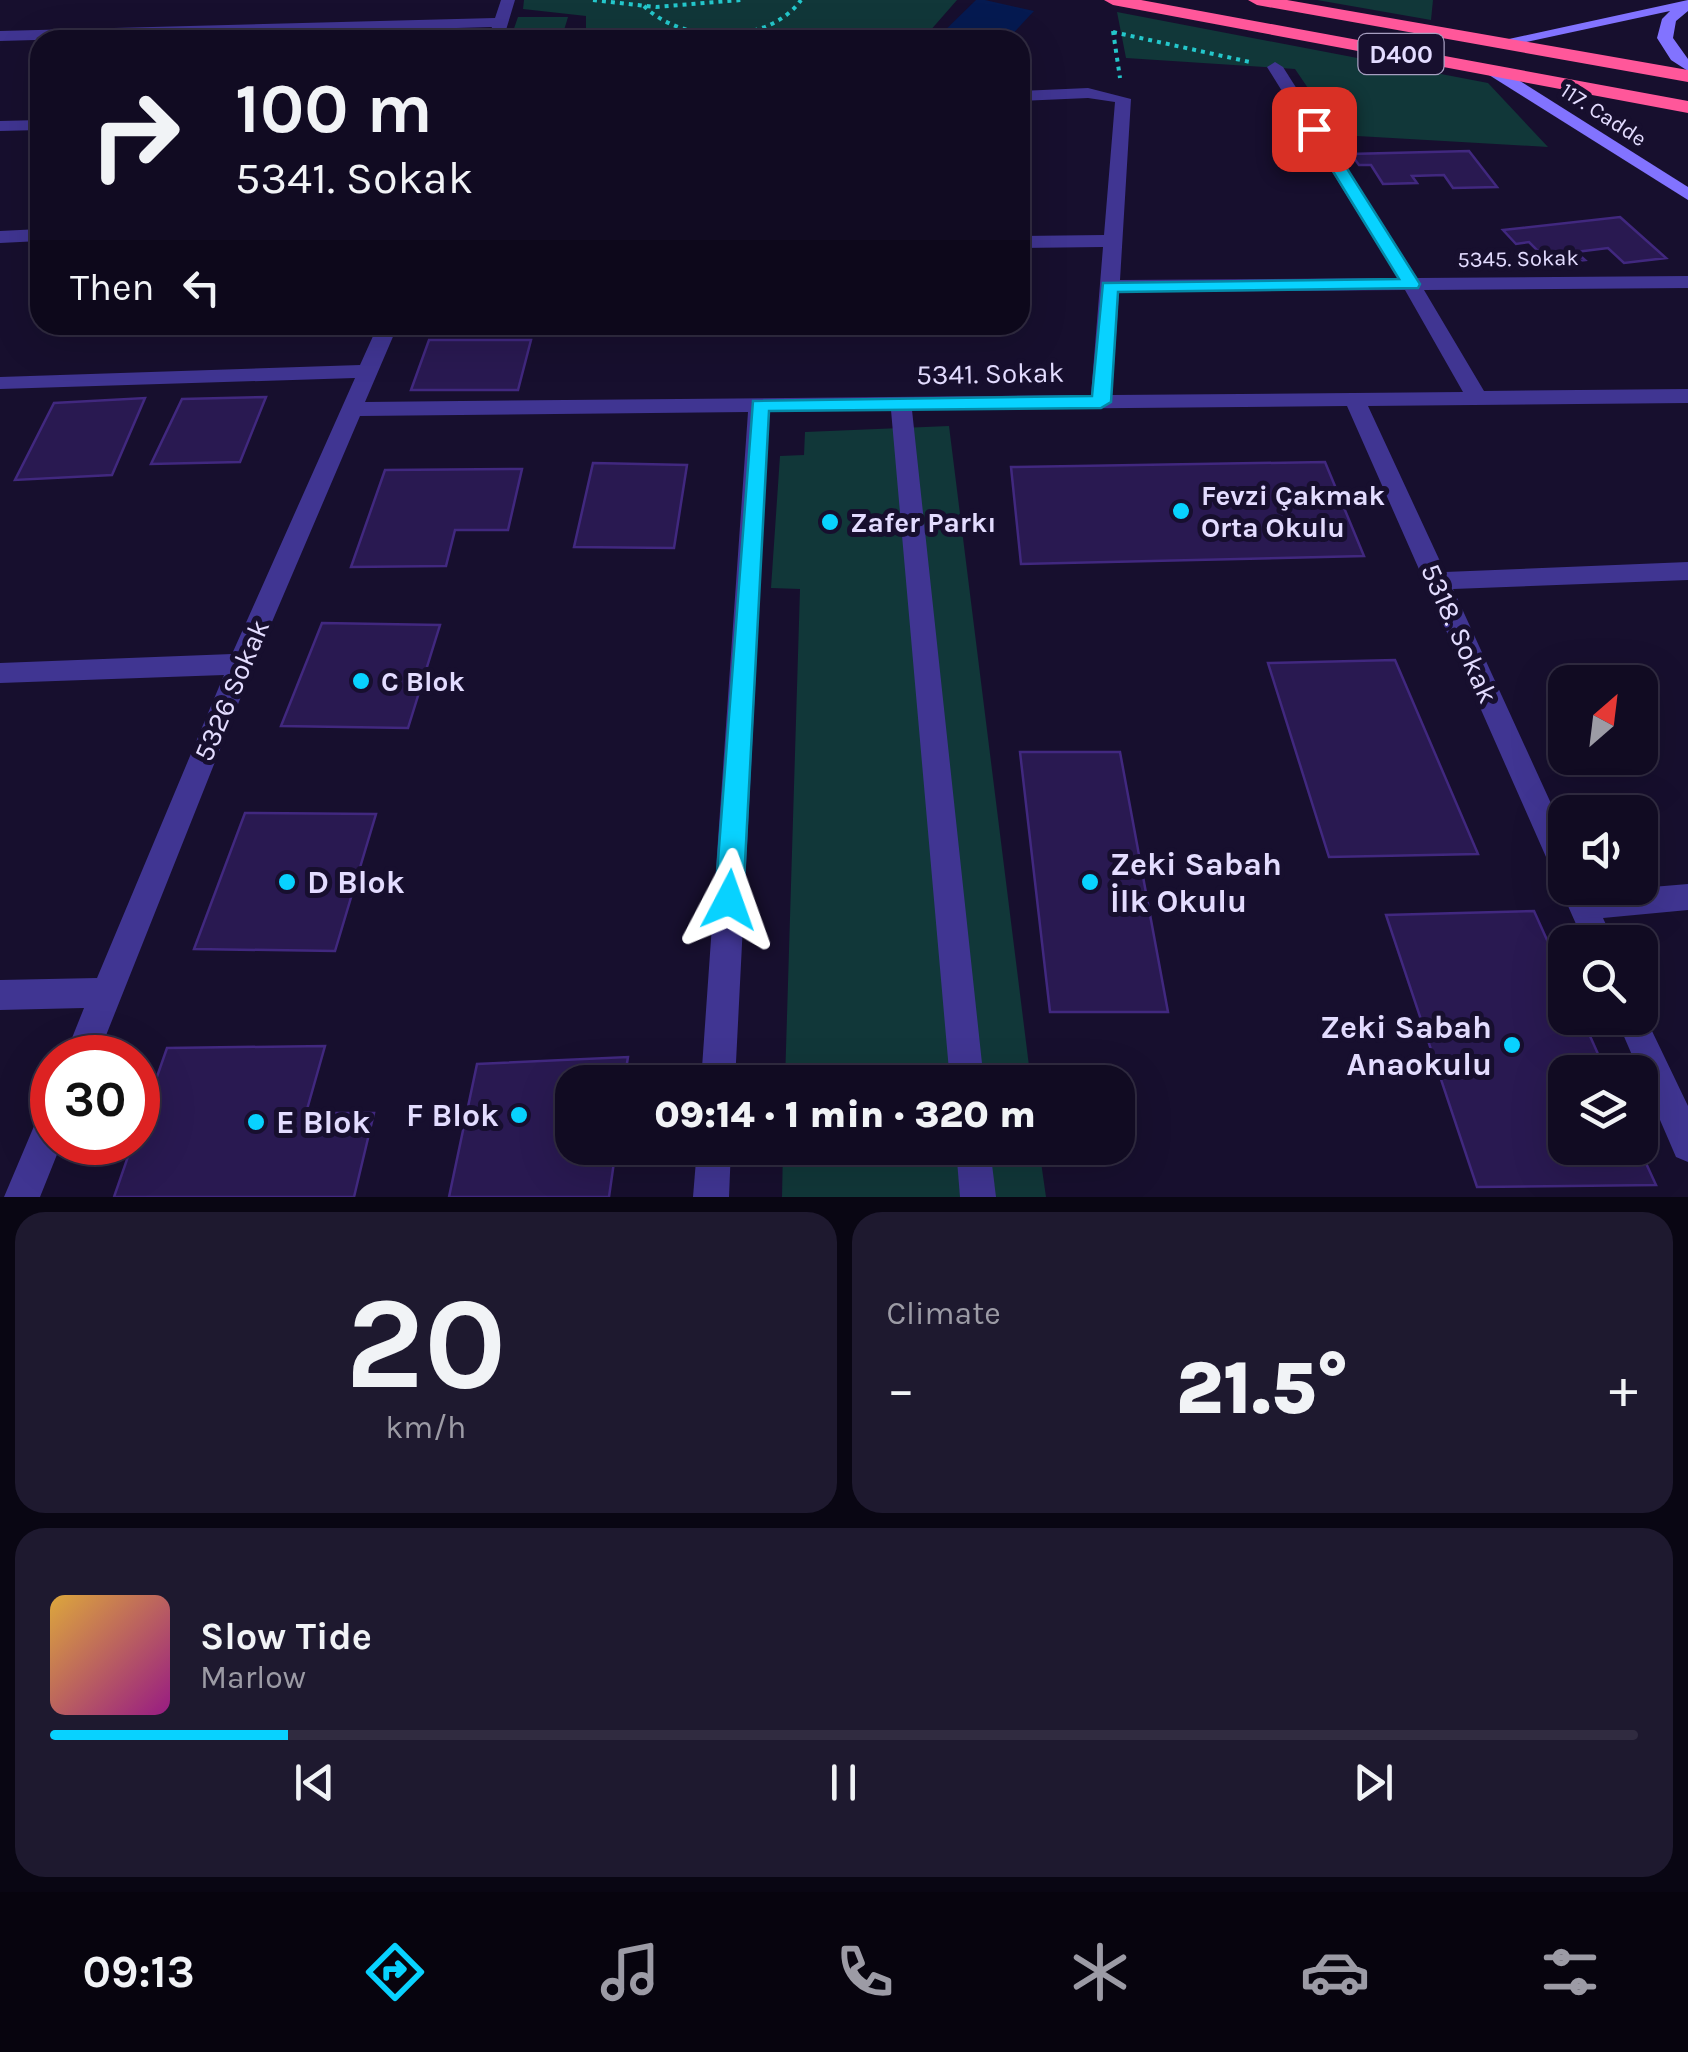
<!DOCTYPE html>
<meta charset="utf-8">
<style>
:root{--surface:#110b22;--page:#1e192f;--text:#f1f3f6;--muted:#9c9ba5;--line:#302b40;--accent:#08d2ff}
body{margin:0;font-family:Karla,sans-serif;background:var(--page);color:var(--text);height:100vh;display:flex;flex-direction:column;font-size:38px;white-space:nowrap}
*{box-sizing:border-box;margin:0}
p{font-size:32px;color:var(--muted)}
.icon{flex:none;width:55px;height:55px;fill:none;stroke:currentColor;stroke-width:2;stroke-linecap:round;stroke-linejoin:round}
.map{position:relative;height:1197px;overflow:hidden}
.panel{display:flex;flex-direction:column;gap:15px;padding:15px;background:#090613;flex:1}
.panel>*{flex:none}
.top-card{position:absolute;left:30px;top:30px;width:1000px;height:305px;border-radius:30px;box-shadow:0 10px 40px #0002,0 0 0 2px var(--line);background:#110b22;color:var(--text);overflow:hidden}
.needle{width:65px;rotate:28deg}
.controls{position:absolute;left:1548px;top:665px;display:grid;gap:20px}
.controls a{display:grid;place-items:center;width:110px;height:110px;border-radius:20px;background:var(--surface);box-shadow:0 10px 40px #0002,0 0 0 2px var(--line);font-size:50px}
.speed{position:absolute;left:30px;top:1035px;display:flex;gap:20px;font-size:50px;font-weight:700;text-align:center}
.speed>*{display:grid;place-content:center;width:130px;height:130px;border-radius:50%;background:var(--surface);box-shadow:0 10px 40px #0002,0 0 0 2px var(--line);line-height:1}
.speed .limit{border:15px solid #d22;background:#fff;color:#111}
.pin{position:absolute;display:grid;place-items:center;width:85px;height:85px;color:#fff;margin:-42px;border-radius:20px;box-shadow:0 5px 15px #0006}
.me{position:absolute;width:110px;margin:-55px;rotate:4deg;stroke-linejoin:round;filter:drop-shadow(0 0 8px #0008)}
.turn{display:flex;align-items:center;gap:35px;height:210px;padding:0 40px;font-size:45px}
.turn .icon{width:130px;height:130px;stroke-width:2.5}
.turn b{display:block;font-size:70px;line-height:85px}
.then{display:flex;align-items:center;height:95px;padding:0 40px;background:#0003;gap:20px;font-size:38px}
.big{font-size:75px;font-weight:800;line-height:1.1}
.panel .widget{flex:1;display:flex;flex-direction:column;justify-content:center;gap:15px;min-width:0;padding:0 35px;border-radius:30px;background:var(--page)}
.panel .dial{align-items:center;gap:0}
.dial b{font-size:130px;line-height:1}
.song{display:flex;align-items:center;gap:30px}
.cover{width:120px;height:120px;border-radius:15px;background:linear-gradient(135deg,hsl(40 70% 55%),hsl(310 70% 35%))}
.played{height:10px;border-radius:5px;background:linear-gradient(90deg,var(--accent) 15%,var(--line) 15%)}
.keys{display:flex;justify-content:space-around;direction:ltr}
.heat{display:flex;justify-content:space-between;align-items:center;font-size:55px;direction:ltr}
.panel .tiles{flex:1;display:grid;gap:15px;grid-template-columns:1fr 1fr}
.widget:last-child{grid-column:span 2}
.trip{position:absolute;left:555px;top:1065px;width:580px;height:100px;border-radius:30px;background:var(--surface);box-shadow:0 10px 40px #0002,0 0 0 2px var(--line);font-weight:800;line-height:100px;text-align:center}
.menu{display:flex;height:160px;justify-content:space-around;align-items:center;background:#07040e;color:var(--muted)}
.menu .icon{width:70px;height:70px}
.menu .on{color:var(--accent)}
.menu b{font-size:45px;color:var(--text)}
.map>svg:first-child{display:block}
</style>
<div class="map">
<svg width="1688" height="1197" viewBox="0 0 1688 1197">
<rect width="100%" height="100%" fill="#170f2e"/>
<g fill="#113739">
<polygon points="524,0 957,0 922,40 586,40 586,16 523,9"/>
<polygon points="1317,0 1433,0 1431,20"/>
<polygon points="1117,12 1488,83 1548,147 1340,135 1295,69 1126,58"/>
<polygon points="518,17 568,17 561,40 510,40"/>
<polygon points="949,426 1031,1082 785,1082 800,589 771,588 780,456 804,455 805,432"/>
<polygon points="783,1148 1039,1148 1046,1197 782,1197"/>
</g>
<polygon fill="#051a51" points="976,0 985,0 1034,11 1007,40 937,38"/>
<g fill="#291951" stroke="#41287f" stroke-width="2.5">
<polygon points="1469,151 1497,187 1453,188 1444,175 1412,176 1417,183 1383,184 1371,165 1359,165 1351,154"/>
<polygon points="1620,217 1666,258 1624,263 1608,248 1576,252 1585,260 1551,264 1529,242 1516,244 1503,230"/>
<polygon points="429,340 531,340 518,390 411,390"/>
<polygon points="266,397 240,462 151,464 182,399"/>
<polygon points="145,398 112,475 15,480 54,403"/>
<polygon points="1325,462 1364,556 1021,564 1011,467"/>
<polygon points="593,463 687,465 674,548 574,547"/>
<polygon points="522,469 508,530 455,530 446,566 351,567 385,470"/>
<polygon points="322,623 440,625 408,728 281,726"/>
<polygon points="1395,660 1478,854 1329,857 1268,663"/>
<polygon points="1020,752 1120,752 1168,1012 1050,1012"/>
<polygon points="245,813 376,814 335,951 194,949"/>
<polygon points="1534,911 1565,980 1565,1018 1582,1018 1606,1072 1565,1072 1565,1148 1639,1148 1656,1185 1477,1187 1386,915"/>
<polygon points="325,1046 306,1113 374,1113 354,1197 114,1197 133,1142 138,1142 138,1131 167,1048"/>
<polygon points="628,1057 624,1082 572,1082 572,1148 616,1148 609,1197 449,1197 477,1064"/>
</g>
<g fill="none" stroke-linecap="round" stroke-linejoin="round">
<g stroke="#24c7cb" stroke-width="4" stroke-dasharray="4 5" stroke-linecap="butt">
<polyline points="593,0 656,7 741,0"/>
<path d="M 644,6 C 682,44 768,46 801,0"/>
<polyline points="1113,31 1120,78"/>
<polyline points="1113,32 1250,62"/>
</g>
<g fill="#403592" fill-rule="evenodd">
<polygon points="501,0 515,0 503,40 487,40 492,27 0,41 0,31 495,18"/>
<path d="M 1275,62 L 1283,67 L 1417,278 L 1688,276 L 1688,288 L 1424,290 L 1484,391 L 1688,389 L 1688,403 L 1368,406 L 1445,572 L 1688,562 L 1688,580 L 1453,589 L 1565,834 L 1565,888 L 1590,888 L 1592,892 L 1688,884 L 1688,910 L 1603,918 L 1614,942 L 1584,942 L 1560,888 L 1565,879 L 1554,875 L 1550,866 L 1347,406 L 912,410 L 984,1082 L 950,1082 L 891,410 L 769,412 L 735,1082 L 701,1082 L 748,412 L 360,416 L 254,664 L 97,1058 L 64,1058 L 84,1008 L 0,1010 L 0,980 L 97,978 L 224,675 L 0,683 L 0,663 L 232,654 L 355,378 L 0,389 L 0,377 L 360,365 L 378,325 L 398,325 L 365,402 L 1091,395 L 1103,247 L 1020,248 L 1020,236 L 1104,235 L 1115,102 L 1088,98 L 1020,101 L 1020,91 L 1088,88 L 1131,99 L 1120,280 L 1398,278 L 1267,67 ZM 1405,290 L 1463,392 L 1112,395 L 1119,292 Z"/>
<polygon points="40,120 40,130 0,131 0,121"/>
<polygon points="40,229 40,241 0,243 0,231"/>
<polygon points="1640,1006 1688,1106 1688,1162 1676,1157 1616,1018 1640,1018"/>
<polygon points="52,1107 52,1142 62,1142 40,1197 4,1197 40,1112"/>
<polygon points="697,1148 731,1148 729,1197 693,1197"/>
<polygon points="956,1148 990,1148 996,1197 960,1197"/>
</g>
<g fill="#8273ff" fill-rule="evenodd">
<polygon points="1688,0 1688,11 1676,21 1673,38 1688,59 1688,71 1671,60 1657,38 1662,19 1670,11 1503,47 1495,42"/>
<polygon points="1489,69 1501,69 1688,187 1688,200 1489,75"/>
</g>
<g fill="#ff579a" fill-rule="evenodd">
<polygon points="1104,0 1141,0 1688,101 1688,113 1113,5"/>
<polygon points="1248,0 1287,0 1688,70 1688,82 1257,5"/>
</g>
</g>
<polygon fill="#08d2ff" stroke="#0588a6" stroke-width="2.5" points="1314,125 1322,129 1420,284 1418,288 1118,292 1111,402 1101,408 769,411 743,900 739,908 729,912 719,908 715,900 753,401 1092,396 1103,283 1399,279 1307,129"/>
<g fill="#08d2ff" stroke="#170f2e" stroke-width="4">
<circle cx="1181" cy="511" r="10"/>
<circle cx="830" cy="522" r="10"/>
<circle cx="361" cy="681" r="10"/>
<circle cx="287" cy="882" r="10"/>
<circle cx="1090" cy="882" r="10"/>
<circle cx="1512" cy="1045" r="10"/>
<circle cx="519" cy="1115" r="10"/>
<circle cx="256" cy="1122" r="10"/>
</g>
<g text-anchor="middle" stroke-width="10" stroke-linejoin="round" paint-order="stroke">
<g font-size="22" fill="#e3dcff" stroke="#170f2e">
<text transform="translate(1604 114) rotate(33)" y="8">117. Cadde</text>
<text transform="translate(1518 258) rotate(-1)" y="8">5345. Sokak</text>
</g>
<rect fill="#170f2e" stroke="#a69ec0" stroke-width="2.5" x="1358.5" y="34" width="85" height="40" rx="8"/>
<g font-size="25" font-weight="bold" fill="#e3dcff">
<text x="1401" y="63">D400</text>
</g>
<g font-size="28" fill="#e3dcff" stroke="#170f2e">
<text transform="translate(990 373) rotate(-1)" y="10">5341. Sokak</text>
<text transform="translate(1460 633) rotate(66)" y="10">5318. Sokak</text>
<text transform="translate(231 690) rotate(-67)" y="10">5326 Sokak</text>
</g>
<g font-size="28" font-weight="bold" fill="#e3dcff" stroke="#170f2e" text-anchor="start">
<text x="1201" y="505">Fevzi Çakmak<tspan x="1201" dy="32">Orta Okulu</tspan></text>
<text x="850" y="532">Zafer Parkı</text>
<text x="381" y="691">C Blok</text>
</g>
<g font-size="32" font-weight="bold" fill="#e3dcff" stroke="#170f2e" text-anchor="start">
<text x="1110" y="875">Zeki Sabah<tspan x="1110" dy="37">İlk Okulu</tspan></text>
<text x="307" y="893">D Blok</text>
<text x="1492" y="1038" text-anchor="end">Zeki Sabah<tspan x="1492" dy="37">Anaokulu</tspan></text>
<text x="499" y="1126" text-anchor="end">F Blok</text>
<text x="276" y="1133">E Blok</text>
</g>
</g>
</svg>
<div class="controls">
<a><svg class="needle" viewBox="-14 -14 28 28"><path d="M0-13l5 13h-10z" fill="#e53935"/><path d="M0 13l5-13h-10z" fill="#9c9ba5"/></svg></a>
<a><svg class="icon" aria-label="sound" viewBox="0 0 24 24"><path d="M4 9h4l5-4v14l-5-4H4zM17 9q2 3 0 6"/></svg></a>
<a><svg class="icon" aria-label="search" viewBox="0 0 24 24"><circle cx="10" cy="10" r="6"/><path d="M15 15l6 6"/></svg></a>
<a><svg class="icon" aria-label="layers" viewBox="0 0 24 24"><path d="M12 4l9 5-9 5-9-5zM3 14l9 5 9-5"/></svg></a>
</div>
<div class="speed"><div class="limit">30</div></div>
<div class="pin" style="left:1314px;top:129px;background:#d93025"><svg class="icon" aria-label="arrive" viewBox="0 0 24 24"><path d="M6 21V4h12l-3 4 3 4H6"/></svg></div>
<svg class="me" style="left:729px;top:900px" viewBox="-20 -20 40 40"><path d="M0-17L14 15 0 8-14 15z" fill="#08d2ff" stroke="#fff" stroke-width="4"/></svg>
<div class="trip">09:14 · 1 min · 320 m</div>
<div class="top-card">
<div class="turn"><svg class="icon" aria-label="right" viewBox="0 0 24 24"><path d="M7 20v-9h11M14 6l5 5-5 5"/></svg><div><b>100 m</b>5341. Sokak</div></div>
<div class="then">Then<svg class="icon" aria-label="left" viewBox="0 0 24 24"><path d="M17 20v-9H6M10 6l-5 5 5 5"/></svg></div>
</div>
</div>
<section class="panel">
<div class="tiles">
<div class="widget dial"><b>20</b><p>km/h</p></div>
<div class="widget"><p>Climate</p>
<div class="heat"><a>−</a><b class="big">21.5°</b><a>+</a></div>
</div>
<div class="widget">
<div class="song"><i class="cover"></i><div><b>Slow Tide</b><p>Marlow</p></div></div>
<div class="played"></div>
<div class="keys"><svg class="icon" aria-label="previous" viewBox="0 0 24 24"><path d="M18 5L8 12l10 7zM5 5v14"/></svg><svg class="icon" aria-label="pause" viewBox="0 0 24 24"><path d="M8 5v14M16 5v14"/></svg><svg class="icon" aria-label="next" viewBox="0 0 24 24"><path d="M6 5l10 7-10 7zM19 5v14"/></svg></div>
</div>
</div>
</section>
<nav class="menu">
<b>09:13</b>
<svg class="icon on" aria-label="directions" viewBox="0 0 24 24"><path d="M12 3l9 9-9 9-9-9zM9 14v-3h6M13 9l2 2-2 2"/></svg>
<svg class="icon" aria-label="music" viewBox="0 0 24 24"><path d="M9 18V5l10-2v13"/><circle cx="6" cy="18" r="3"/><circle cx="16" cy="16" r="3"/></svg>
<svg class="icon" aria-label="phone" viewBox="0 0 24 24"><path d="M5 4h4l2 5-3 2q2 4 5 5l2-3 5 2v4C11 20 4 13 5 4z"/></svg>
<svg class="icon" aria-label="climate" viewBox="0 0 24 24"><path d="M12 3v18M4 7l16 10M4 17L20 7"/></svg>
<svg class="icon" aria-label="car" viewBox="0 0 24 24"><path d="M5 17H2v-5l4-1 3-4h7l3 4 3 1v5h-3M9 17h6M6 11h13"/><circle cx="7" cy="17" r="2"/><circle cx="17" cy="17" r="2"/></svg>
<svg class="icon" aria-label="filters" viewBox="0 0 24 24"><path d="M4 7h16M4 17h16"/><circle cx="9" cy="7" r="2"/><circle cx="15" cy="17" r="2"/></svg>
</nav>
